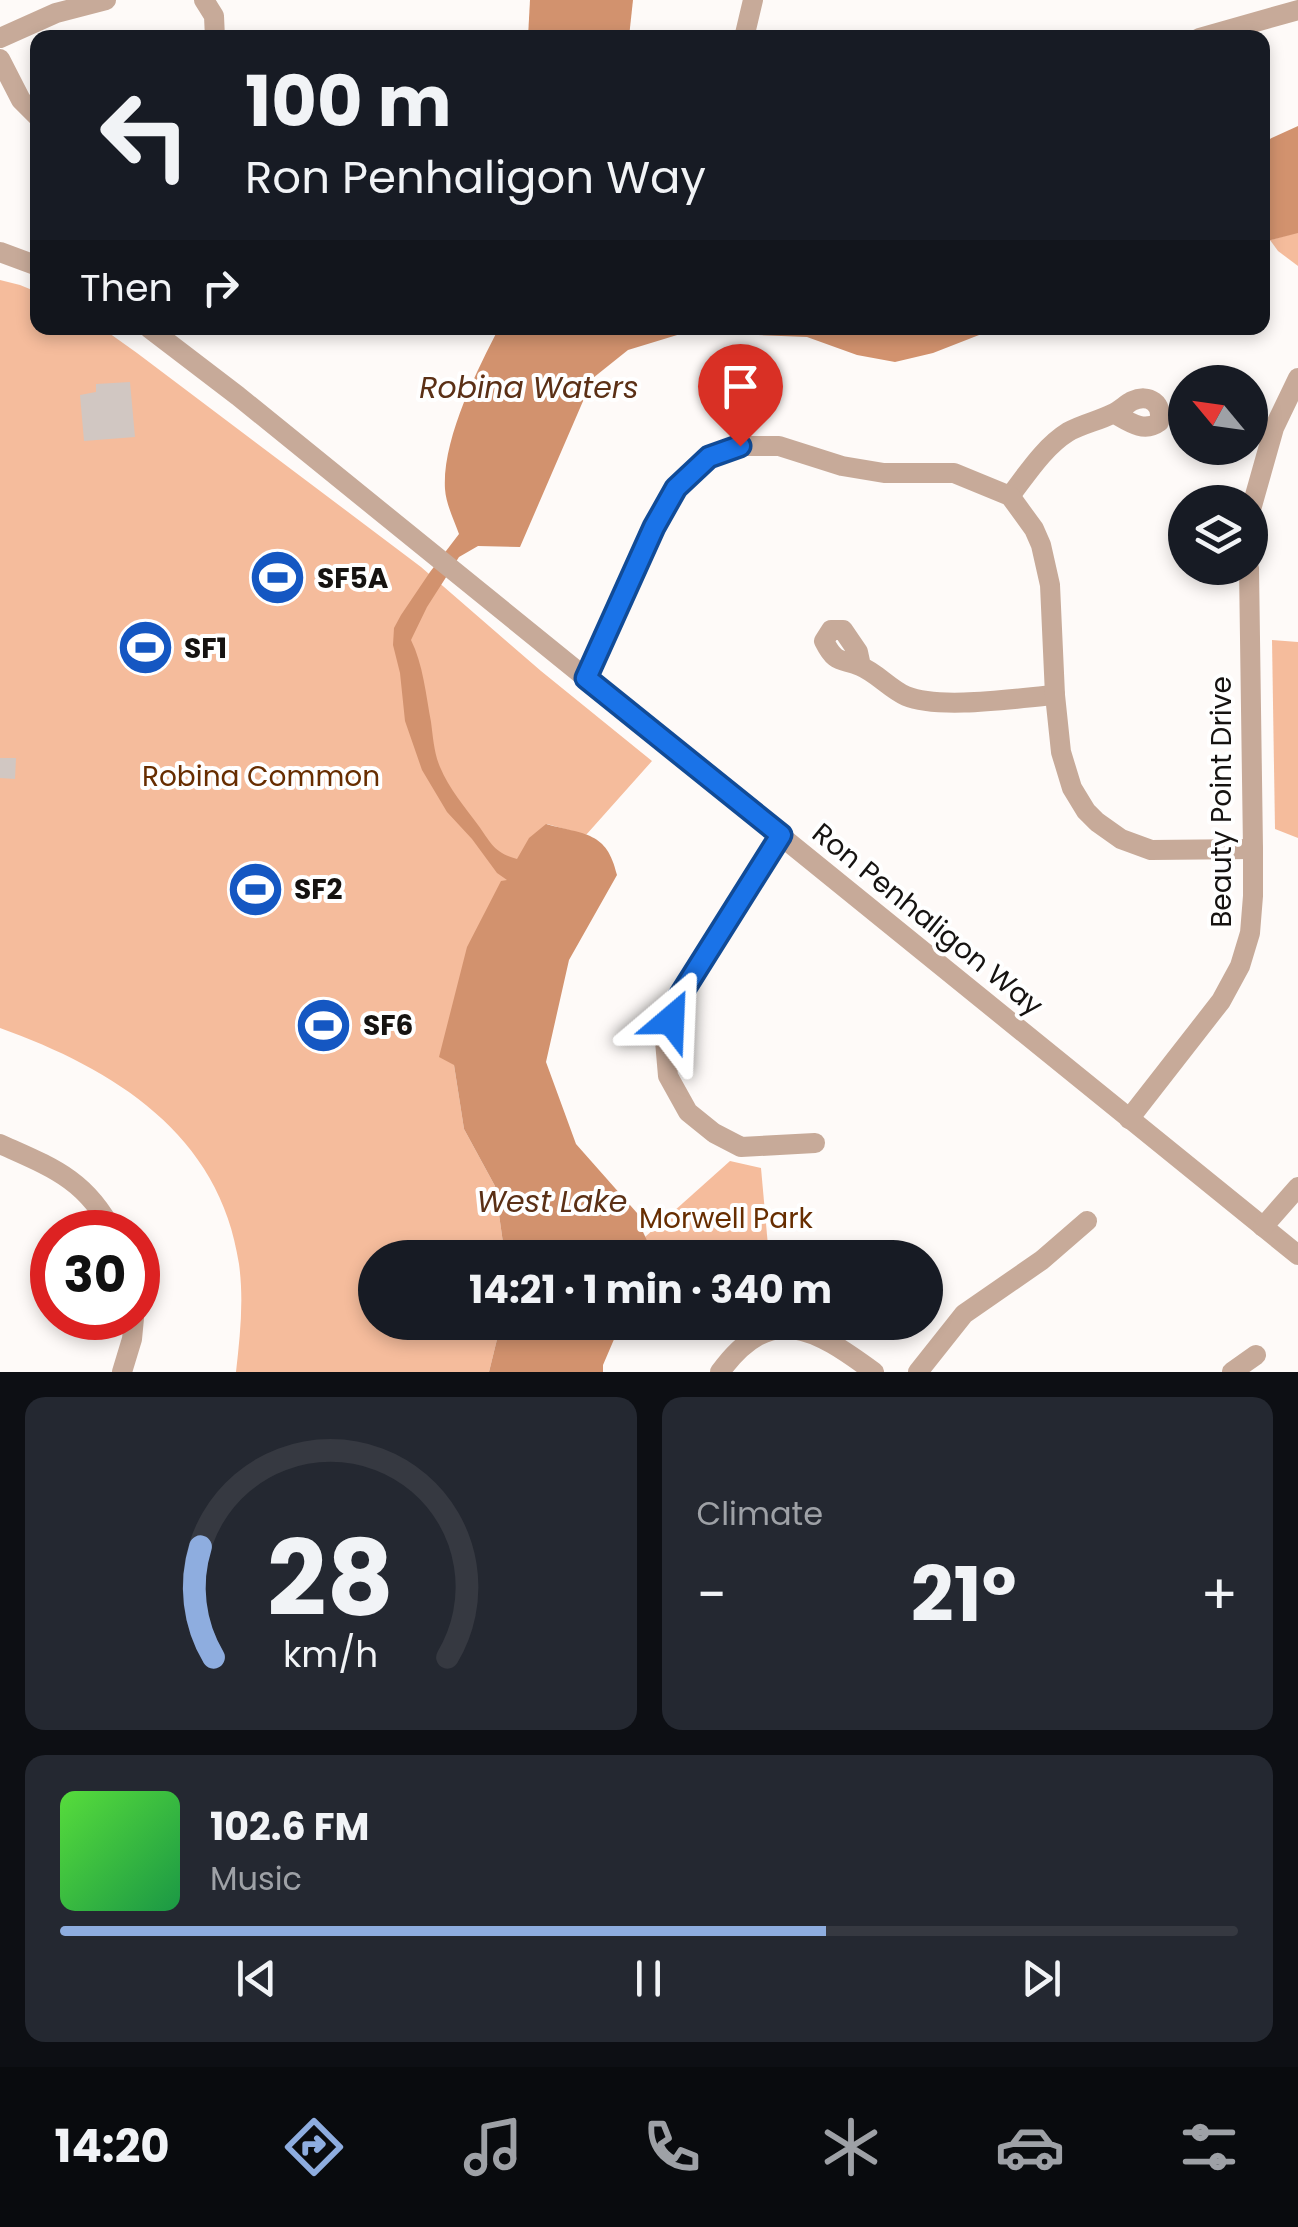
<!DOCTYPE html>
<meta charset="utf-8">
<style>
:root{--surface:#171b24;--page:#242831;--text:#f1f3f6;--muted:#9ea1a6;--line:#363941;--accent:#8eaddf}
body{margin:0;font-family:Poppins,sans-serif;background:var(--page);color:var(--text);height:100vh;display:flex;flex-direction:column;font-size:38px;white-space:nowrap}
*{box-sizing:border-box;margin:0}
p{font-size:32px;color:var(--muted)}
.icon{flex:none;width:55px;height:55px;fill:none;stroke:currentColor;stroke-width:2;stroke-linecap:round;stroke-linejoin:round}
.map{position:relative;height:1372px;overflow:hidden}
.side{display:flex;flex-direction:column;gap:25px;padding:25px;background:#0d0f14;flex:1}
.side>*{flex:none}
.banner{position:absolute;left:30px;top:30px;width:1240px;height:305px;border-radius:20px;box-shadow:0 5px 15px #0003;background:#171b24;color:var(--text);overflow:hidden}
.needle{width:65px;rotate:299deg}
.tools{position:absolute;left:1168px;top:365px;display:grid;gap:20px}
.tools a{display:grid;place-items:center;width:100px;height:100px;border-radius:50%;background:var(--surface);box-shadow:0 5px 15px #0003;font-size:50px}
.speed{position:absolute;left:30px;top:1210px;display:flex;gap:20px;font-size:50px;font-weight:700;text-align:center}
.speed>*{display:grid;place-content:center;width:130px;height:130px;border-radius:50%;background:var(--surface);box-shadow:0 5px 15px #0003;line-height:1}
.speed .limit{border:15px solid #d22;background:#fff;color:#111}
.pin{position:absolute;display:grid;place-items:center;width:85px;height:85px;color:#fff;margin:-102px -42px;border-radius:50% 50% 50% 0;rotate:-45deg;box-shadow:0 0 10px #0007}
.pin .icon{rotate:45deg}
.me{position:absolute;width:110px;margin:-55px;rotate:26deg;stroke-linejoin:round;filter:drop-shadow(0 0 8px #0008)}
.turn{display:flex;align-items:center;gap:35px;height:210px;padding:0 50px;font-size:45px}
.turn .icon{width:130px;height:130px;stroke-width:2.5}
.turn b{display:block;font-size:70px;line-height:85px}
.then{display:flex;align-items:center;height:95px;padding:0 50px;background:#0003;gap:20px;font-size:38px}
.big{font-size:75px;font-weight:700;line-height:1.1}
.side .widget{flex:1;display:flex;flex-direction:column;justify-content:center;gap:15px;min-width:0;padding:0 35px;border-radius:20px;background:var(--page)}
.side .dial{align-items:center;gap:0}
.dial svg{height:260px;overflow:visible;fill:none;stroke:var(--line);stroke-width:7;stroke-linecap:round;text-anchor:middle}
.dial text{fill:var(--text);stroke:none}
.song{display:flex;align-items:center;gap:30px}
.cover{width:120px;height:120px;border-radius:15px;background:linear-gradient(135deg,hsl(110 70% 55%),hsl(140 70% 35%))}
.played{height:10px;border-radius:5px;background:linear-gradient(90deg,var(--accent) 65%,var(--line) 65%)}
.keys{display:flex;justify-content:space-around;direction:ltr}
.heat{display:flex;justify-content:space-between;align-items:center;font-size:55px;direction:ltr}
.side .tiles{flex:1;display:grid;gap:25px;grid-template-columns:1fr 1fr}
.widget:last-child{grid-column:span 2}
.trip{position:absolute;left:358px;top:1240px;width:585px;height:100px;border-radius:50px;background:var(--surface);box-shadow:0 5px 15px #0003;font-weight:700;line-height:100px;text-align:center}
.tabs{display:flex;height:160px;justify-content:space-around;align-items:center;background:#090b0e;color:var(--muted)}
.tabs .icon{width:70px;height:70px}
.tabs .on{color:var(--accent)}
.tabs b{font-size:45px;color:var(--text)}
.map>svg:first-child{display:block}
</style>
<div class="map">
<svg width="1298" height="1372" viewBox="0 0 1298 1372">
<rect width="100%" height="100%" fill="#fefaf8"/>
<g fill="#f5bc9c">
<polygon points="1295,233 1298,233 1298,266 1278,251 1270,240"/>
<path d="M 0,280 L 20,285 L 37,292 L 38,328 L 102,328 L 137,353 L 421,567 L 541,671 L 652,761 L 586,835 L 547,824 L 454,1065 L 464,1129 L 495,1186 L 505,1257 L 375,1258 L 375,1322 L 501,1323 L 489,1372 L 236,1372 C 240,1336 244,1301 239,1264 C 220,1134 114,1069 0,1028 Z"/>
<polygon points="1272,640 1298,642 1298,838 1275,829"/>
<polygon points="730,1161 761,1168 769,1257 655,1257 645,1237"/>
</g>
<g fill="#d2926e">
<polygon points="530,0 633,0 629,37 528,37"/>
<polygon points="1298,126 1298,233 1263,242 1263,142"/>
<path d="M 499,328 L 997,328 L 933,353 L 895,362 L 857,355 L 807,337 L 687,332 L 628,350 L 593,378 L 520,547 L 478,546 L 459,557 L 427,607 L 411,640 C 423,664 426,695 431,722 C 433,737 434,753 440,767 C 449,789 465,807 478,825 C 492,844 493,852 517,859 L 529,838 L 546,824 C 585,835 607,831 617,875 L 569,960 L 546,1062 L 576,1144 L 645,1222 L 643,1232 L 655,1257 L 505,1257 L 495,1186 L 464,1129 L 454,1065 L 439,1057 L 467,947 L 501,881 L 507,880 L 497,873 L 472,839 L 447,812 L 422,770 L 405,721 L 400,673 L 393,645 L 394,628 L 401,615 L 430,572 L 459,534 C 454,520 446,504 445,489 C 442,440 477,370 499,328 Z"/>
<polygon points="501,1323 501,1322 621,1323 603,1365 603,1372 489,1372"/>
</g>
<g fill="#d1c7c2">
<polygon points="130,382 135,437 84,441 80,395 96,392 96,384"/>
<polygon points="0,758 16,758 15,779 0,778"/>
</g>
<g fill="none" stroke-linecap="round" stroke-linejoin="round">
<g stroke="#c7aa99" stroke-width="20">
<polyline points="204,0 214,16 215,38"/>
<polyline points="0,38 56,13 106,0"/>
<polyline points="744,38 753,0"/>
<polyline points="1199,38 1298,10"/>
<polyline points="0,59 21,100 38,117"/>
<polyline points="0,252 38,266"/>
<polyline points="149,328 238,396 1298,1255"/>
<path d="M 1010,496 C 1027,474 1044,447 1068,432 C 1082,424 1098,421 1112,414 C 1119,411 1125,405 1132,401 C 1149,393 1164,404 1159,422 C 1144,433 1129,422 1115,414"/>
<polyline points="1250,513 1274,428 1298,378"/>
<path d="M 861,666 L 858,652 L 843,630 L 831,630 L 824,641 C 836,665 841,658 860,666 C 877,673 890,689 906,696 C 939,710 1018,698 1055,695"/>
<polyline points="585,678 654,527 676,488 709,457 740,446 779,446 842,466 884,473 954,473 1010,496 1034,529 1041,545 1050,585 1055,695 1061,752 1072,788 1086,811 1097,822 1121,839 1151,850 1253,849"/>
<polyline points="781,835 678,999 665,1041 668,1076 688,1112 714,1133 741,1147 815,1143"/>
<polyline points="1129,1119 1221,1001 1240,966 1250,933 1253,896 1253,849 1249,568"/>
<path d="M 0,1144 C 51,1167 86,1179 113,1232"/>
<polyline points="1263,1227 1298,1187"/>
<polyline points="122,1372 132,1339 134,1318"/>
<path d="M 720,1372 C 772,1301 815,1329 874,1372"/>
<polyline points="918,1372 964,1314 1042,1260 1087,1221"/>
<polyline points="1232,1372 1256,1355"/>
</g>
</g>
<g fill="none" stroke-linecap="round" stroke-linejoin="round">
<defs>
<polyline id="route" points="671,1020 678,999 781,835 586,678 654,527 676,488 709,457 740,446"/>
</defs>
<use href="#route" stroke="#114b97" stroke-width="25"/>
<use href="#route" stroke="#1a73e8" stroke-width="18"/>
</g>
<defs>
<symbol id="stadium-disc" viewBox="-11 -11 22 22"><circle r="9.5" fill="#1557c2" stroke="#fff"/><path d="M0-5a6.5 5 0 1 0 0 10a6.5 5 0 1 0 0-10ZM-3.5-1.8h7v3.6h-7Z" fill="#fff"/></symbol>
</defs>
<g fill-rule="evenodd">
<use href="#stadium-disc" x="246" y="546" width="63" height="63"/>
<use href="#stadium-disc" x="114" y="616" width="63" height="63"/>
<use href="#stadium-disc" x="224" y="858" width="63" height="63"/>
<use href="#stadium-disc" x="292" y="994" width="63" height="63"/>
</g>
<g text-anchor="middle" stroke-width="8" stroke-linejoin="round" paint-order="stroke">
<g font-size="28" font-weight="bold" fill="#161311" stroke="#fff" text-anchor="start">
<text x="317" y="588">SF5A</text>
<text x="184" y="658">SF1</text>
<text x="294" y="899">SF2</text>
<text x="363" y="1035">SF6</text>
</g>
<g font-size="28" fill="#672d00" stroke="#fff">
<text x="261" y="786">Robina Common</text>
<text x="726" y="1228">Morwell Park</text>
</g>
<g font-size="28" fill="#161311" stroke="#fff">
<text transform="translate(1221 802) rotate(-90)" y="10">Beauty Point Drive</text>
<text transform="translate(928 919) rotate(39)" y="10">Ron Penhaligon Way</text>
</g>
<g font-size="30" font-style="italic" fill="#5b3016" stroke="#fff">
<text x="529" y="398">Robina Waters</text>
<text x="552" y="1212">West Lake</text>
</g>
</g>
</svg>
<div class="tools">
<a><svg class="needle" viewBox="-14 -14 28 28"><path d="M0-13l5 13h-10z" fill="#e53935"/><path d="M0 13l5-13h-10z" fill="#9ea1a6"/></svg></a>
<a><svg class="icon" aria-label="layers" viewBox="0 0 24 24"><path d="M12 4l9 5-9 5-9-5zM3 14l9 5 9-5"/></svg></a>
</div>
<div class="speed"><div class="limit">30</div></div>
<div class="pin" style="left:740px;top:446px;background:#d93025"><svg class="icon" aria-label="arrive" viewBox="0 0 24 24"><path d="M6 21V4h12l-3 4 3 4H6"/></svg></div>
<svg class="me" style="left:671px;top:1020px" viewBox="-20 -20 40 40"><path d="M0-17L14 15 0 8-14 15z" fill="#1a73e8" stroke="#fff" stroke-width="4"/></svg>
<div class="trip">14:21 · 1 min · 340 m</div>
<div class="banner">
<div class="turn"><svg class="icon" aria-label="left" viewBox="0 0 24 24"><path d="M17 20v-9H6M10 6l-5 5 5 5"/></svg><div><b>100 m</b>Ron Penhaligon Way</div></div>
<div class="then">Then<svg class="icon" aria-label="right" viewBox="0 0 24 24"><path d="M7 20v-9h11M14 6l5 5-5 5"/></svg></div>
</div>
</div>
<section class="side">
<div class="tiles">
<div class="widget dial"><svg viewBox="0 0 100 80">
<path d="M14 69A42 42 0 1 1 86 69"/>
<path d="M14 69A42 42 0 0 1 10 35" stroke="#8eaddf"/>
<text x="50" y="56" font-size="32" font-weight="700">28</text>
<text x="50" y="72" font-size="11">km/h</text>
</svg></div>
<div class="widget"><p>Climate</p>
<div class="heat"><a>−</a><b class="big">21°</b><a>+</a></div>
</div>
<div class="widget">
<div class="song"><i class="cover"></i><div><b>102.6 FM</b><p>Music</p></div></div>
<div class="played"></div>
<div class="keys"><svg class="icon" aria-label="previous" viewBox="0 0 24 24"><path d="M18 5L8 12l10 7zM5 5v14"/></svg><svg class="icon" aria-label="pause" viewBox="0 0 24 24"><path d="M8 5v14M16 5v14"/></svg><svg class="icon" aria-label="next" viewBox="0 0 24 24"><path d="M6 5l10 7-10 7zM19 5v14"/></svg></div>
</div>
</div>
</section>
<nav class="tabs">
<b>14:20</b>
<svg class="icon on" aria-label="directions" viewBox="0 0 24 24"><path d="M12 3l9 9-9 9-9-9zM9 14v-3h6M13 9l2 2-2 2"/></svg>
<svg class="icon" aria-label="music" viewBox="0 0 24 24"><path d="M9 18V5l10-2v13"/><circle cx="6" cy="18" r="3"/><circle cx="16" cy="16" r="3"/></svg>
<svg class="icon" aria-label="phone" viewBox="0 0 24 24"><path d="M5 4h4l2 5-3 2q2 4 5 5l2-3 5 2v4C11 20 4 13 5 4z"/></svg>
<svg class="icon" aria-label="climate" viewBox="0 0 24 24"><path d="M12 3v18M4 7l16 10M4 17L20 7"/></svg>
<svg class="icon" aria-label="car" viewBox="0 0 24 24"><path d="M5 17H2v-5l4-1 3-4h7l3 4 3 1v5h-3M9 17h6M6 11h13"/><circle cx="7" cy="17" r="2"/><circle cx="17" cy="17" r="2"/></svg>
<svg class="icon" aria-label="filters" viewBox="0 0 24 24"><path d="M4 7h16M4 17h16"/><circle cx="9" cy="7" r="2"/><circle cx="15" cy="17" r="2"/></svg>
</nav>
